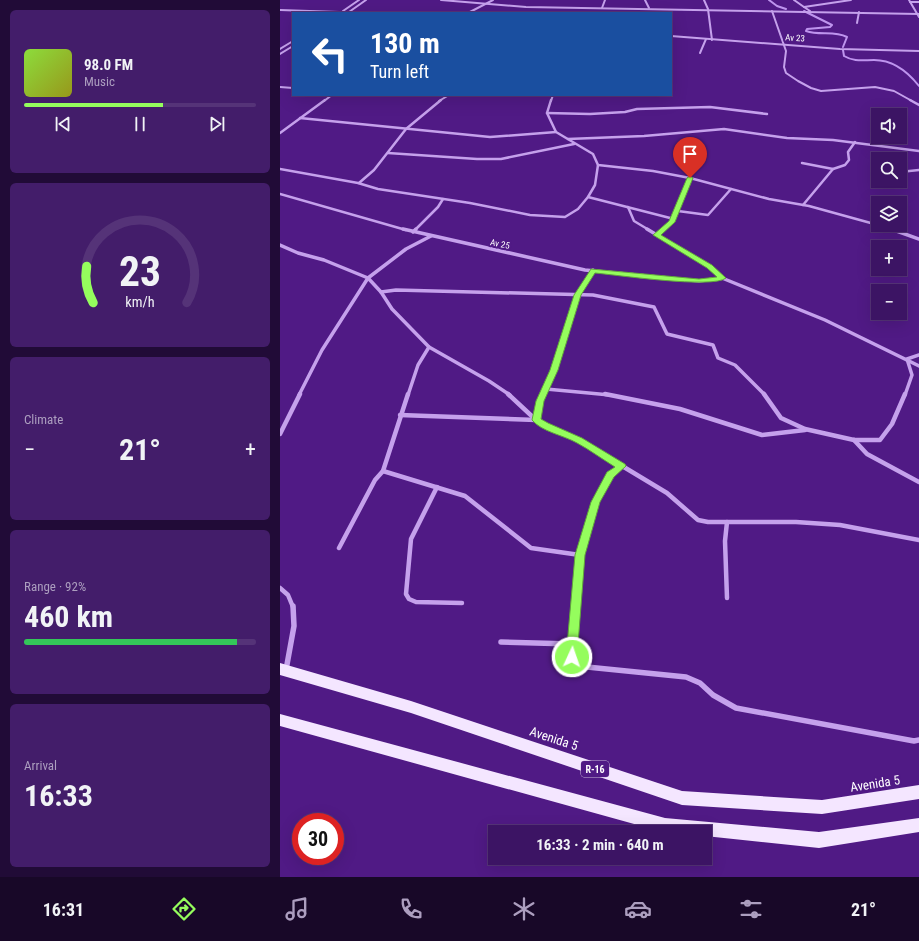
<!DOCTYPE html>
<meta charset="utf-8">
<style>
:root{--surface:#3c1464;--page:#431d6a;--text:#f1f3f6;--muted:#ac9ebf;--line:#553378;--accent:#95fd5d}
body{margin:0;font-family:"Roboto Condensed",sans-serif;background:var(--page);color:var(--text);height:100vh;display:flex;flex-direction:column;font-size:15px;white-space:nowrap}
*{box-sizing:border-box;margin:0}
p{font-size:13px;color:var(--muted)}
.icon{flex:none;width:22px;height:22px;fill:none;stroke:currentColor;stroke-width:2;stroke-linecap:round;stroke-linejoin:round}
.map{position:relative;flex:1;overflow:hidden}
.panel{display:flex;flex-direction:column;gap:10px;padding:10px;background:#210b37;width:280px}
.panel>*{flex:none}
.guide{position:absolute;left:12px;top:12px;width:380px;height:84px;border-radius:0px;box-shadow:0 4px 16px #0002,0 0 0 1px var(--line);background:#1a4fa0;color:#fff;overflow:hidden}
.tools{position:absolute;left:591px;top:108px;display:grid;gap:8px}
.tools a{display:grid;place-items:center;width:36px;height:36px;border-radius:0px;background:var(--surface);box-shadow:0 4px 16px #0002,0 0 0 1px var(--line);font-size:20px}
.speed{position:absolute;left:12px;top:813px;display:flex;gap:8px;font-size:20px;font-weight:700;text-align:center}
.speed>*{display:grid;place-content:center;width:52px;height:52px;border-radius:50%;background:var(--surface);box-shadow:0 4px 16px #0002,0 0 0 1px var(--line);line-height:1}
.speed .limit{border:6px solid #d22;background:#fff;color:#111}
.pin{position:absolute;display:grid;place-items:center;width:34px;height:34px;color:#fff;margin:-41px -17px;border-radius:50% 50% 50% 0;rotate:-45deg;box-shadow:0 0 4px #0007}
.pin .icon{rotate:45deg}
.me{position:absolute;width:44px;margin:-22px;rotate:3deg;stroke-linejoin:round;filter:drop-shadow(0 0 3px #0008)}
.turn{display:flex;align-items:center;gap:14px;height:84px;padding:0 12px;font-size:18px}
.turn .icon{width:52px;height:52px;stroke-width:2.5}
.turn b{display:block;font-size:28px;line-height:34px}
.big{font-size:30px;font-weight:700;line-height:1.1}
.panel .card{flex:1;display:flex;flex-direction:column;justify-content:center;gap:6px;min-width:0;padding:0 14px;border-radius:6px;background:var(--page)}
.panel .dial{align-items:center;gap:0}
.dial svg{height:104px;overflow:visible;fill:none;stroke:var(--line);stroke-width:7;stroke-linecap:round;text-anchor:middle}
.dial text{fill:var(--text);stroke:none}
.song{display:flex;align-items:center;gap:12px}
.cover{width:48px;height:48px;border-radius:6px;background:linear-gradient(135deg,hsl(90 70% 55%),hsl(60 70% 35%))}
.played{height:4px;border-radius:2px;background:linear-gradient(90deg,var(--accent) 60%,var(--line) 60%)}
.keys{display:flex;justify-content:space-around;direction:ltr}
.heat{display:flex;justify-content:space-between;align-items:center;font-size:22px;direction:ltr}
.charge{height:6px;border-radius:3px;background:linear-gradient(90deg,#34c759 92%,var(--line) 0)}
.trip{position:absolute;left:208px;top:825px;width:224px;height:40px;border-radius:0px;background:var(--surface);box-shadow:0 4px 16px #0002,0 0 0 1px var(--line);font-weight:700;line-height:40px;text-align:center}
.menu{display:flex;height:64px;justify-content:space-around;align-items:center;background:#180828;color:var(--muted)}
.menu .icon{width:28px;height:28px}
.menu .current{color:var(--accent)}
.menu b{font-size:18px;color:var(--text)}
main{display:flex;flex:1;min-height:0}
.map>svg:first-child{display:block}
</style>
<main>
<section class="panel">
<div class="card">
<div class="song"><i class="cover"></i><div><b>98.0 FM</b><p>Music</p></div></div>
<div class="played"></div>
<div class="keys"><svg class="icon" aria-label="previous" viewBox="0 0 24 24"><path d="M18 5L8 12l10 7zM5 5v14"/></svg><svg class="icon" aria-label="pause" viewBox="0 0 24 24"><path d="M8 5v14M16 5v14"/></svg><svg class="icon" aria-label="next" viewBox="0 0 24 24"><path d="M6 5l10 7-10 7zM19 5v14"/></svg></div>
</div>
<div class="card dial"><svg viewBox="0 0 100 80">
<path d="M14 69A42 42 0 1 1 86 69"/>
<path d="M14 69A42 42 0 0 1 9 41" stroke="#95fd5d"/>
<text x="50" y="56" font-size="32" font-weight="700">23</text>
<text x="50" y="72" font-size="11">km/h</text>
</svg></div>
<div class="card"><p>Climate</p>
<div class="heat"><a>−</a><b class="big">21°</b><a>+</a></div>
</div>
<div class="card"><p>Range · 92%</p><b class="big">460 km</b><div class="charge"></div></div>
<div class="card"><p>Arrival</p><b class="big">16:33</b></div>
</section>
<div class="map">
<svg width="639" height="877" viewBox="0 0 639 877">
<rect width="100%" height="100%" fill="#501a85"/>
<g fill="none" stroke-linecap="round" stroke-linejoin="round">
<g stroke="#be94ee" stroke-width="2">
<polyline points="489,0 497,6 506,9"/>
<path d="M 524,11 L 552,25 L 550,27 L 527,29 L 526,31 C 540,36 554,30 567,37 L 563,47"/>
<path d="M 563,50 L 564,56 C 574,62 583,60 594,60 C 613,60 628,72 639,86"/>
</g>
<g stroke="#c5a1ec" stroke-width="2">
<polyline points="161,0 246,7 639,14"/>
<polyline points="365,0 369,8"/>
<polyline points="424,0 428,9 432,40"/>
<polyline points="514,0 524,7"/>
<polyline points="629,0 639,17"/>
<polyline points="630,2 639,2"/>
<polyline points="322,8 325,0"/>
<polyline points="0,10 89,13"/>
<polyline points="63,11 79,0"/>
<polyline points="492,11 506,51 504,67 506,73 518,81 531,88 541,91 595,87 614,91 632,101"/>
<polyline points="530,11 524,7 571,0"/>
<polyline points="69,12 86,0"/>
<polyline points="188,13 213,0"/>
<polyline points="577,23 579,12"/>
<polyline points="391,36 560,49 639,51"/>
<polyline points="0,49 13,41"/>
<polyline points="420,53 426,39"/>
<polyline points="0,54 13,46"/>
<polyline points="0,87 13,88"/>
<polyline points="231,95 273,96"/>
<polyline points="44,101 52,95"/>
<polyline points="159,101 169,95"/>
<polyline points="271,101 273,95"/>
</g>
<g stroke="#c5a1ec" stroke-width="2.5">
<polyline points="271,100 267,113 276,132 313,154 318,165 373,171 410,178 489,199 529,206 598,225"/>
<polyline points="630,100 639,105"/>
<polyline points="267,113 310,114 345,112 357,109 430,107 487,114"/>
<polyline points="20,118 210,137 276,132"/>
<polyline points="0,133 45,100"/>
<polyline points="288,139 364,136 444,129 507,138 553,140 639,151"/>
<polyline points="108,153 197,159 221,159 294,144"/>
<polyline points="522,163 553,169 523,205"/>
<polyline points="0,169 78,183 98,189 190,203 250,215 285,217 298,209 308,197 315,185 318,165"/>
<polyline points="553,169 565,165 569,160 568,152 575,142"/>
<polyline points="620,172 639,170"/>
<polyline points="79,183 94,170 126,129 161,100"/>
<polyline points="0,194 126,230"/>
<polyline points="308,197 394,219"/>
<polyline points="348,207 354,221 369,230"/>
<polyline points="398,211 428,215 451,189"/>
<polyline points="599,225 614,230"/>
<polyline points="135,230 158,207 163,199"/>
<polyline points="383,230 392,222 410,178"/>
</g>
<g stroke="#c5a1ec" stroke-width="3.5">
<polyline points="123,229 305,270 419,281 442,278"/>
<polyline points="367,229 430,267 442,278 545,320 639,366"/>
<polyline points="611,229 639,239"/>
<polyline points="133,232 136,229"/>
<polyline points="377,235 384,229"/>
<polyline points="0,245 18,253 44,260 88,278 101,292 112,309 149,347 209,381 230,395"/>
<polyline points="101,292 116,290 313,295 374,307 387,334 433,345 438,358 455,365 485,395"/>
<polyline points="266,389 330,395"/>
<polyline points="19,395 42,350 88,278 126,249 151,236"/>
<polyline points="128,395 138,365 149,347"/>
<polyline points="263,395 274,370 298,295 313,270"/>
<polyline points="625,395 632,375 627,359 639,355"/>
</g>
<g stroke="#c5a1ec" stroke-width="4.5">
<polyline points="228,394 256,420 265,426 299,440 387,493 418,520 428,522 516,522 560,525 639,540"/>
<polyline points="325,394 400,409 482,435 525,430"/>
<polyline points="484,394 501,418 525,429 574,440 600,440 612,424 625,394"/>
<polyline points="120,415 256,420 263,394"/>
<polyline points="0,434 20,394"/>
<polyline points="574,440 587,454 639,482"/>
<polyline points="103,471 185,496 251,548 300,555"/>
<polyline points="157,487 131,539 126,594 129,599 136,602 182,603"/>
<polyline points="447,522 445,541 447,598"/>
<polyline points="59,548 95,480 103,471 128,394"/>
<polyline points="0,588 8,595 13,607"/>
<polyline points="296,607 300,555 316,502 331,475 342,466"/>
</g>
<g stroke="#c5a1ec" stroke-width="5.5">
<polyline points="296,606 292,657 297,666 406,677 420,683 433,695 456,708 634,741 639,740"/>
<polyline points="221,642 292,644"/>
<polyline points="6,670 14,626 13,606"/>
</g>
<g fill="#f4e6ff" fill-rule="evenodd">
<polygon points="0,663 131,701 402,791 542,800 639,785 639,799 542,814 402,805 131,713 0,675"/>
<polygon points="0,714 385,818 539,832 639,818 639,832 539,848 425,836 425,832 383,832 0,726"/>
</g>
</g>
<path fill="#95fd5d" stroke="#61a43c" d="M 410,176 L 413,178 L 395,222 L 381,235 L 432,265 L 446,278 C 433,289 337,275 315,273 L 301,295 L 278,370 L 264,401 L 261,419 L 268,423 L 302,438 L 345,464 L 346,466 L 334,477 L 320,502 L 305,555 L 297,657 L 296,661 L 292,662 L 287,661 L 286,657 L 295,555 L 311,502 L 327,472 L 335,467 C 322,459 310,450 297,443 C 283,435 262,432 252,420 L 256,401 L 270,370 L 294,295 L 311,269 L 419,279 L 437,277 L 427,268 L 373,235 L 389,221 L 407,178 Z"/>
<g text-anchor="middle" stroke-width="4" stroke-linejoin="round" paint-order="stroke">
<g font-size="9" fill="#fff" stroke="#501a85">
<text transform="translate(515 38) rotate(4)" y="3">Av 23</text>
<text transform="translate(220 244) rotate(12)" y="3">Av 25</text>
</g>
<rect fill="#501a85" stroke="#cabada" stroke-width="1" x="301" y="761" width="28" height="16" rx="3"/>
<g font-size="10" font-weight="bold" fill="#fff">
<text x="315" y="773">R-16</text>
</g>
<g font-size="13" fill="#fff" stroke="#501a85">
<text transform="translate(274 738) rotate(18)" y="5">Avenida 5</text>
<text transform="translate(595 783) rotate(-9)" y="5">Avenida 5</text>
</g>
</g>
</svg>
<div class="tools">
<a><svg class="icon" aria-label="sound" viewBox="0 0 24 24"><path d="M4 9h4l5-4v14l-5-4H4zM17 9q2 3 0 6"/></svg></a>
<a><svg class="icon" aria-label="search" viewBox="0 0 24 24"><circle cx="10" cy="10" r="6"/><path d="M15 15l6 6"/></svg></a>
<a><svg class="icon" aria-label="layers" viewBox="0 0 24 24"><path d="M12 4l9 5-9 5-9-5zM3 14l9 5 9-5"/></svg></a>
<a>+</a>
<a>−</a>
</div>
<div class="speed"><div class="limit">30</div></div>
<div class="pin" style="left:410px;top:178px;background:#d93025"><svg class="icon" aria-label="arrive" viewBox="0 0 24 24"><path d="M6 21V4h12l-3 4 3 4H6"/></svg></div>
<svg class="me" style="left:292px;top:657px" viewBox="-20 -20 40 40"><circle r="17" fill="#95fd5d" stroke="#fff" stroke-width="3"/><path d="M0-11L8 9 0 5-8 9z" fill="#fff"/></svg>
<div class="trip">16:33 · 2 min · 640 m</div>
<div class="guide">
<div class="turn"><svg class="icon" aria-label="left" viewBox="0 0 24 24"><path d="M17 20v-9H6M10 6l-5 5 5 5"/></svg><div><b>130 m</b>Turn left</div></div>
</div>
</div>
</main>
<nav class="menu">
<b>16:31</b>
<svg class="icon current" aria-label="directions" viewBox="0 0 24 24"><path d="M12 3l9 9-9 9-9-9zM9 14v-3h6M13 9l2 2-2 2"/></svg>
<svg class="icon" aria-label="music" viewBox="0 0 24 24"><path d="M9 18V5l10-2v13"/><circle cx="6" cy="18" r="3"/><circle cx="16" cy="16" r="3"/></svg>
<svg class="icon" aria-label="phone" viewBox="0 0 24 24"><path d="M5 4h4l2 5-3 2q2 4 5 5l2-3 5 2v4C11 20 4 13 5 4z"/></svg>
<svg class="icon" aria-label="climate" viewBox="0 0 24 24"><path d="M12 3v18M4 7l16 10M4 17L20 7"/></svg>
<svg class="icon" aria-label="car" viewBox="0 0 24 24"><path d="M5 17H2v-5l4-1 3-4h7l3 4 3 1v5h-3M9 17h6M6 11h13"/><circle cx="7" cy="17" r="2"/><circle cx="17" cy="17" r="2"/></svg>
<svg class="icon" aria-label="filters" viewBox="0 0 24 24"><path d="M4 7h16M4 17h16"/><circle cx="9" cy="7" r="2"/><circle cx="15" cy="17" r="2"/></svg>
<b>21°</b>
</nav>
